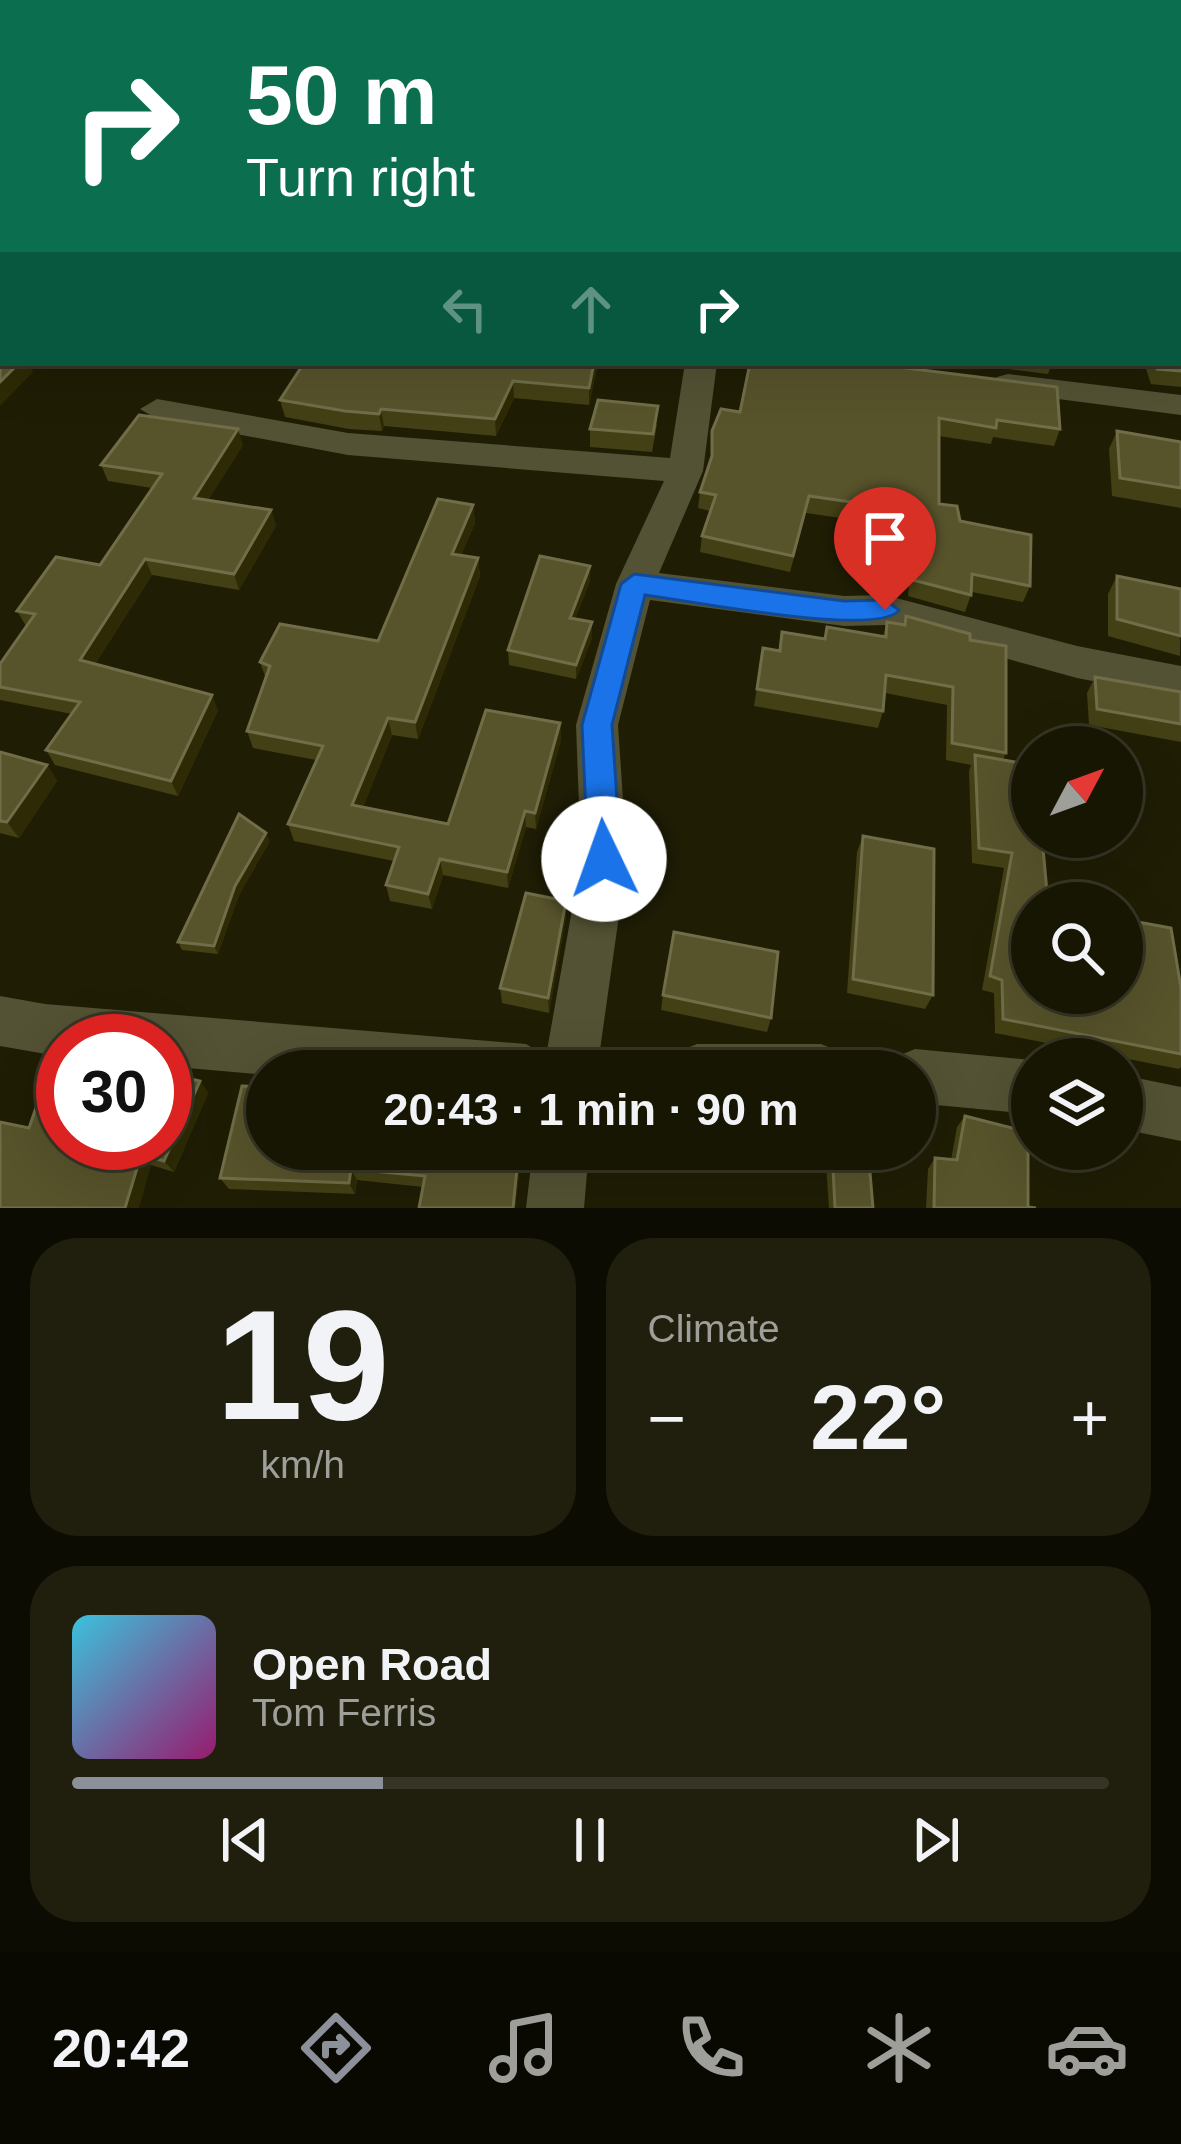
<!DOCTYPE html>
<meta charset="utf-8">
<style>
:root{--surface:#171603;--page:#201f0d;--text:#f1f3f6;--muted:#9e9f9a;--line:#363525;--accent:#8c9099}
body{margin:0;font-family:Arial,sans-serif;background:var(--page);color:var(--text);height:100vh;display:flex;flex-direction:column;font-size:45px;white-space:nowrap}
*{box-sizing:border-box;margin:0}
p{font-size:39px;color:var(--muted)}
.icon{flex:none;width:66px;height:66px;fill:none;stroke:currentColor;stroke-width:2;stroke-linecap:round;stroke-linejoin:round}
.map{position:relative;height:1208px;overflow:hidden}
.sheet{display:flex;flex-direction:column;gap:30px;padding:30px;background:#0d0c02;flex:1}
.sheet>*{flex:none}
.banner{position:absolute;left:0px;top:0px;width:1182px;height:366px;box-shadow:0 12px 48px #0002,0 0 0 3px var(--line);background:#0b6e4f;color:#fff;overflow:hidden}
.needle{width:78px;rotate:49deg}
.buttons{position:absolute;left:1011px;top:726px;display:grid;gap:24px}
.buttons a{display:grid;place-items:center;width:132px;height:132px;border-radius:50%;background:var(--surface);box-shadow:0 12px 48px #0002,0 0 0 3px var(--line);font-size:60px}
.speed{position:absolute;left:36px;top:1014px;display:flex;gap:24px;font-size:60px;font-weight:700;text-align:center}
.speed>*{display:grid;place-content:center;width:156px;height:156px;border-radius:50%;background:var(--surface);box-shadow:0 12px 48px #0002,0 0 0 3px var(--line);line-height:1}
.speed .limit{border:18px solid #d22;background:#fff;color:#111}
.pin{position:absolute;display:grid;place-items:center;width:102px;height:102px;color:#fff;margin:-123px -51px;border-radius:50% 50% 50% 0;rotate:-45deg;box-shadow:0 0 12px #0007}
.pin .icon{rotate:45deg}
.me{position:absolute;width:132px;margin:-66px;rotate:357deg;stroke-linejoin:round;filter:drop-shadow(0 0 9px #0008)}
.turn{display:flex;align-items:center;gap:42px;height:252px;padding:0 48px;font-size:54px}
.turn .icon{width:156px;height:156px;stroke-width:2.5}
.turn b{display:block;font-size:84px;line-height:102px}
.lanes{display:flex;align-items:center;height:114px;padding:0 48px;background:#0003;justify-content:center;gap:60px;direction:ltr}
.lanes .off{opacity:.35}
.big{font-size:90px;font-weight:700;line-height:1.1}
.sheet .card{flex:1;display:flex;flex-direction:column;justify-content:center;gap:18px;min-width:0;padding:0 42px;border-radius:48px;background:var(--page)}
.sheet .dial{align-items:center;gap:0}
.dial b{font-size:156px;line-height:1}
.song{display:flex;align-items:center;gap:36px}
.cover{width:144px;height:144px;border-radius:18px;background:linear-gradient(135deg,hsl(190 70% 55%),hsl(320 70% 35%))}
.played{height:12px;border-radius:6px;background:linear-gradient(90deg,var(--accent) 30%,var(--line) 30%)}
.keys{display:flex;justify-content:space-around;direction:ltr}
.heat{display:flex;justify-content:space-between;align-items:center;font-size:66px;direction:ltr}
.sheet .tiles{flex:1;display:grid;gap:30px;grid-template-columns:1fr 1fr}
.card:last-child{grid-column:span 2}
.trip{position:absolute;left:246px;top:1050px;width:690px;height:120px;border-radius:60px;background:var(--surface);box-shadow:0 12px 48px #0002,0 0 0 3px var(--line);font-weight:700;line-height:120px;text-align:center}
.dock{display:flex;height:192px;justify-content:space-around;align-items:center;background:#090901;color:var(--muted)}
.dock .icon{width:84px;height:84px}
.dock .selected{color:var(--accent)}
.dock b{font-size:54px;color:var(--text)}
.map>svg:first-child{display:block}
</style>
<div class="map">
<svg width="1181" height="1208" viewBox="0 0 1181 1208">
<rect width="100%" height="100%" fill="#1f1d04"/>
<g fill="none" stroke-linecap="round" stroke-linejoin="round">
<g fill="#545234" fill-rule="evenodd">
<polygon points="1148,0 1181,0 1181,8 1179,3"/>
<polygon points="3,36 3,51 0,52 0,37"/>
<rect x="0" y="73" width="3" height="14"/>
<rect x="1179" y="214" width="2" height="16"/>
<polygon points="685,363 717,363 703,471 659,573 844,596 885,595 1077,646 1181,666 1181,698 1077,678 885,625 844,626 650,600 618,725 627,859 597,1071 267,1075 165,1066 165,1041 63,1041 63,1057 0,1046 0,996 45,1004 526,1044 546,1056 581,859 576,725 616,584 664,481 348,455 157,419 140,409 157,399 348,433 670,458"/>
<polygon points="1008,374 1181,395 1181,415 997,391 992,384 997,377"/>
<polygon points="697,1044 821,1044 840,1052 848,1071 670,1071 678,1052"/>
<polygon points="915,1049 1032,1060 1032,1114 915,1103 915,1071 890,1071 896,1057"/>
<polygon points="1122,1075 1181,1087 1181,1141 1122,1129"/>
<polygon points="533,1149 589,1149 584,1208 526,1208"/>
</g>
</g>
<g fill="#434015">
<polygon points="1181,285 1181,387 1151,384 1144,363 1179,363"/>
<polygon points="297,363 598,363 589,405 514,398 496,436 384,426 382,431 349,429 285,417 280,400 301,368 298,367"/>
<polygon points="750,363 1060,429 1054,446 993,437 991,444 939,436 939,504 1030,586 1023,602 972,592 965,612 908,596 912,543 895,541 896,526 806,513 790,572 700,552 702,536 710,511 698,508 700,492 711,461 712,431 740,412"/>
<polygon points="961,363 1052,363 1048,374"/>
<polygon points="657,424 652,452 590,447 590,429"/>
<polygon points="1117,431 1181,442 1181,508 1112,496 1109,449"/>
<polygon points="243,445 208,500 271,510 276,526 239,590 152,575 95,664 218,710 178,796 55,765 46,750 72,714 0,700 0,664 26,626 17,611 100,565 152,488 108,481 101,465"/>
<polygon points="473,505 475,523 461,555 478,558 480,576 418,739 392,735 363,807 448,824 560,723 561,740 536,829 526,827 508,888 443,875 432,909 390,901 386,885 394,861 294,841 288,824 316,760 253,748 247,731 266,679 260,662 378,641"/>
<polygon points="1117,576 1181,589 1180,656 1108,636 1108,594"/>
<polygon points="590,581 575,619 592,638 576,679 509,665 508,650"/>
<polygon points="906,616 970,640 1006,753 1003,760 1032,903 1181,988 1181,1067 1179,1069 995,1033 994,993 982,990 1004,868 972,863 969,771 971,765 946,760 947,705 885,693 883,711 878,728 754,706 763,648 778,651 782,632 824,639 827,627 883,636 887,622 903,625"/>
<polygon points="1095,677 1181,692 1181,742 1089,725 1087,693"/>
<polygon points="0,752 47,765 57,781 19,838 0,833"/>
<polygon points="863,836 933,995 925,1009 847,993 857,852"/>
<polygon points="270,841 239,895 218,954 182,950 178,942"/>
<polygon points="566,901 566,916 549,1013 502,1003 500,988"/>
<polygon points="663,995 771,1018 767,1032 661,1010"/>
<polygon points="200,1081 208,1093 174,1172 29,1128"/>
<polygon points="965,1116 1028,1207 1036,1208 926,1208 928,1169 935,1158 951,1160 957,1127"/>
<polygon points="267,1149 522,1149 515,1208 419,1208 423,1187 357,1180 355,1194 229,1189 220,1178"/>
<polygon points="825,1149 868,1149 873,1208 829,1208"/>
</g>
<g fill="#2d2a05">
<polygon points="3,308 3,331 0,334 0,311"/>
<polygon points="19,363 29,363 33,372 0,406 0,382"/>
<polygon points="594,363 598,363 589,405 589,388"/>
<polygon points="513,381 514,398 496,436 495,419"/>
<polygon points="381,409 384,426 382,431 379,414"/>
<polygon points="238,429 243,445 199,514 194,498"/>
<polygon points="473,505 475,523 454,572 452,554"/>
<polygon points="271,510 276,526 239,590 234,574"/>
<polygon points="478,558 480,576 418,739 415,722"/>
<polygon points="145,559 152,575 88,675 80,660"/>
<polygon points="590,566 590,581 570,633 570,618"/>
<polygon points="592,622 592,638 576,679 576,665"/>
<polygon points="212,695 218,710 178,796 171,781"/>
<polygon points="388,718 392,735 357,822 352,805"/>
<polygon points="560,723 561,740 536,829 535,813"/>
<polygon points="47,765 57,781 19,838 7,822"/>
<polygon points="525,811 526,827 508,888 507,872"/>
<polygon points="266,833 270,841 239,895 218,954 214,946 235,886"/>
<polygon points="440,859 443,875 432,909 428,894"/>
<polygon points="566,901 566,916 549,1013 548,998"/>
<polygon points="200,1081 208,1093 174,1172 164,1161"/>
<polygon points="519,1149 522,1149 515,1208 513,1208"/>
<polygon points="141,1155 151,1166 139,1208 125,1208"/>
<polygon points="351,1169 357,1180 355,1194 349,1183"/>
</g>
<g fill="#57532b" stroke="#706d48" stroke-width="3">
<polygon points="1097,0 1168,0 1168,3 1098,3"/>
<polygon points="1049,1 1095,3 1050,3"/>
<rect x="1179" y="16" width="2" height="170"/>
<polygon points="0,114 3,114 3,308 0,311"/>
<polygon points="1179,285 1181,285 1181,371 1157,369 1155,363 1179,363"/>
<polygon points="0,352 3,353 3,363 19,363 0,382"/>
<polygon points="304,363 594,363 589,388 513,381 495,419 381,409 379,414 345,411 280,400"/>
<polygon points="750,363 866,363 1057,387 1060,429 997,420 996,428 939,418 939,504 957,506 960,521 1031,535 1030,586 972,574 971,595 913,580 916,527 899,524 900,509 809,496 793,556 702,536 716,495 700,492 712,456 712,431 721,409 740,412"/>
<polygon points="598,400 658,406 653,434 590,429"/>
<polygon points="139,415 238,429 194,498 271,510 234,574 145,559 80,660 212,695 171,781 46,750 80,702 0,687 0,664 35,614 17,611 56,557 100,565 162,474 101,465"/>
<polygon points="1117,431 1181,442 1181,488 1120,478"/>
<polygon points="438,499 473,505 452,554 478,558 415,722 388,718 352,805 448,824 486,710 560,723 535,813 525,811 507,872 440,859 428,894 386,885 399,847 288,824 323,746 247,731 270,666 260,662 280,624 378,641"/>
<polygon points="540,556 590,566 570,618 592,622 576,665 508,650"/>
<polygon points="1117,576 1181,589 1181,636 1117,619"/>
<polygon points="906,616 970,634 970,640 1006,646 1006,753 952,743 953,687 886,675 883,711 757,689 763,648 780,651 782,632 825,639 827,627 886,637 887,622 905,625"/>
<polygon points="1095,677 1181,692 1181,724 1097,709"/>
<polygon points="0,752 47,765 7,822 0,821"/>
<polygon points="975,755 1032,765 1032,837 1042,837 1048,903 1032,903 1032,993 1122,993 1122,919 1171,928 1181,988 1181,1054 1003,1019 1002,980 990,976 1012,853 979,848"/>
<polygon points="239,814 266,833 235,886 214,946 178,942"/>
<polygon points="863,836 934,849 933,995 853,979"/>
<polygon points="526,893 566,901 548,998 500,988"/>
<polygon points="674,932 778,952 771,1018 663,995"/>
<polygon points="63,1060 63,1143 165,1143 165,1073 200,1081 164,1161 141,1155 125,1208 0,1208 0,1122 29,1128 52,1061"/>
<polygon points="242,1086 267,1087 267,1149 519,1149 513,1208 419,1208 425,1176 351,1169 349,1183 220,1178"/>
<polygon points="965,1116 1028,1132 1028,1207 1036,1208 934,1208 935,1158 957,1160"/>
<polygon points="832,1149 868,1149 873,1208 835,1208"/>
</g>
<path fill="#1a73e8" stroke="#114b97" stroke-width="3" d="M 634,574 L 844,601 L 885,600 L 899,610 C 879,638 685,600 645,595 L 612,725 L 621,859 L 616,869 L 604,874 L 593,869 L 588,859 L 582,725 L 621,584 Z"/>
</svg>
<div class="buttons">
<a><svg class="needle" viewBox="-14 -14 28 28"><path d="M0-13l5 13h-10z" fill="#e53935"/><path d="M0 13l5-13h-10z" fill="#9e9f9a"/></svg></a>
<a><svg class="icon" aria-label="search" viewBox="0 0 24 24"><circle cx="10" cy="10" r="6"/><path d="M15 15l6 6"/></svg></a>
<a><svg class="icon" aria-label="layers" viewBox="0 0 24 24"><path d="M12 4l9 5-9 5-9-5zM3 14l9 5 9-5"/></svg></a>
</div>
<div class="speed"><div class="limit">30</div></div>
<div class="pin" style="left:885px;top:610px;background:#d93025"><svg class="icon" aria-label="arrive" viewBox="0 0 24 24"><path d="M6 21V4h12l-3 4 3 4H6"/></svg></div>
<svg class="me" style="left:604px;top:859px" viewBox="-20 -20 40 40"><circle r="19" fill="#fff"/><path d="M0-13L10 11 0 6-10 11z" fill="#1a73e8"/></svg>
<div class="trip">20:43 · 1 min · 90 m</div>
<div class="banner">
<div class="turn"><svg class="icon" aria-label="right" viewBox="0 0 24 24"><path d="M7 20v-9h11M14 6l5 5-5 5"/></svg><div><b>50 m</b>Turn right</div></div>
<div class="lanes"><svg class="icon off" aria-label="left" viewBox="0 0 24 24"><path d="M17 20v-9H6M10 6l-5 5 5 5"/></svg><svg class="icon off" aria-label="ahead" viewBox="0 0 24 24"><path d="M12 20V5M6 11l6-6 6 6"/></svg><svg class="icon" aria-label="right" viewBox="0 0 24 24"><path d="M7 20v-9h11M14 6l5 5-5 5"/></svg></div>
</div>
</div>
<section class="sheet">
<div class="tiles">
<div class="card dial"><b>19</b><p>km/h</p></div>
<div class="card"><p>Climate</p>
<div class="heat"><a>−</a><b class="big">22°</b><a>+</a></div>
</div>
<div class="card">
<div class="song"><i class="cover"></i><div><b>Open Road</b><p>Tom Ferris</p></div></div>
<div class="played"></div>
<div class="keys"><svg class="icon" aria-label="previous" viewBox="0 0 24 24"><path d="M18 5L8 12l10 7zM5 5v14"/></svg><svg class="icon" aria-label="pause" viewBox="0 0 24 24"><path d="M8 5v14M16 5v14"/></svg><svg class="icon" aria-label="next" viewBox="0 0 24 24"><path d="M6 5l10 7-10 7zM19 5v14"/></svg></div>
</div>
</div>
</section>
<nav class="dock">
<b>20:42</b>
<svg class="icon selected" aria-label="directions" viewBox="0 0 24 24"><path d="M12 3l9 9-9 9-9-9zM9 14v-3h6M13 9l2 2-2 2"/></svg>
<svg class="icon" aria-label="music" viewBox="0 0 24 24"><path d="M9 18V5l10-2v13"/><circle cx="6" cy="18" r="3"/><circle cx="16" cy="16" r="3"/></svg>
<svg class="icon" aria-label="phone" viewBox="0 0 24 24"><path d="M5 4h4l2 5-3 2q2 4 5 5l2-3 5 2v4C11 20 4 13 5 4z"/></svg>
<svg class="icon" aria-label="climate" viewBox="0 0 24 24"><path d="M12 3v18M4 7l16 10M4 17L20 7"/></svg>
<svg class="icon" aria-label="car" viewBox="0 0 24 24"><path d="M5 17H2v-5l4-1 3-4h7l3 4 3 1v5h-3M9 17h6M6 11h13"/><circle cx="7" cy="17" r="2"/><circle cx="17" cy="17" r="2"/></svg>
</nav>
